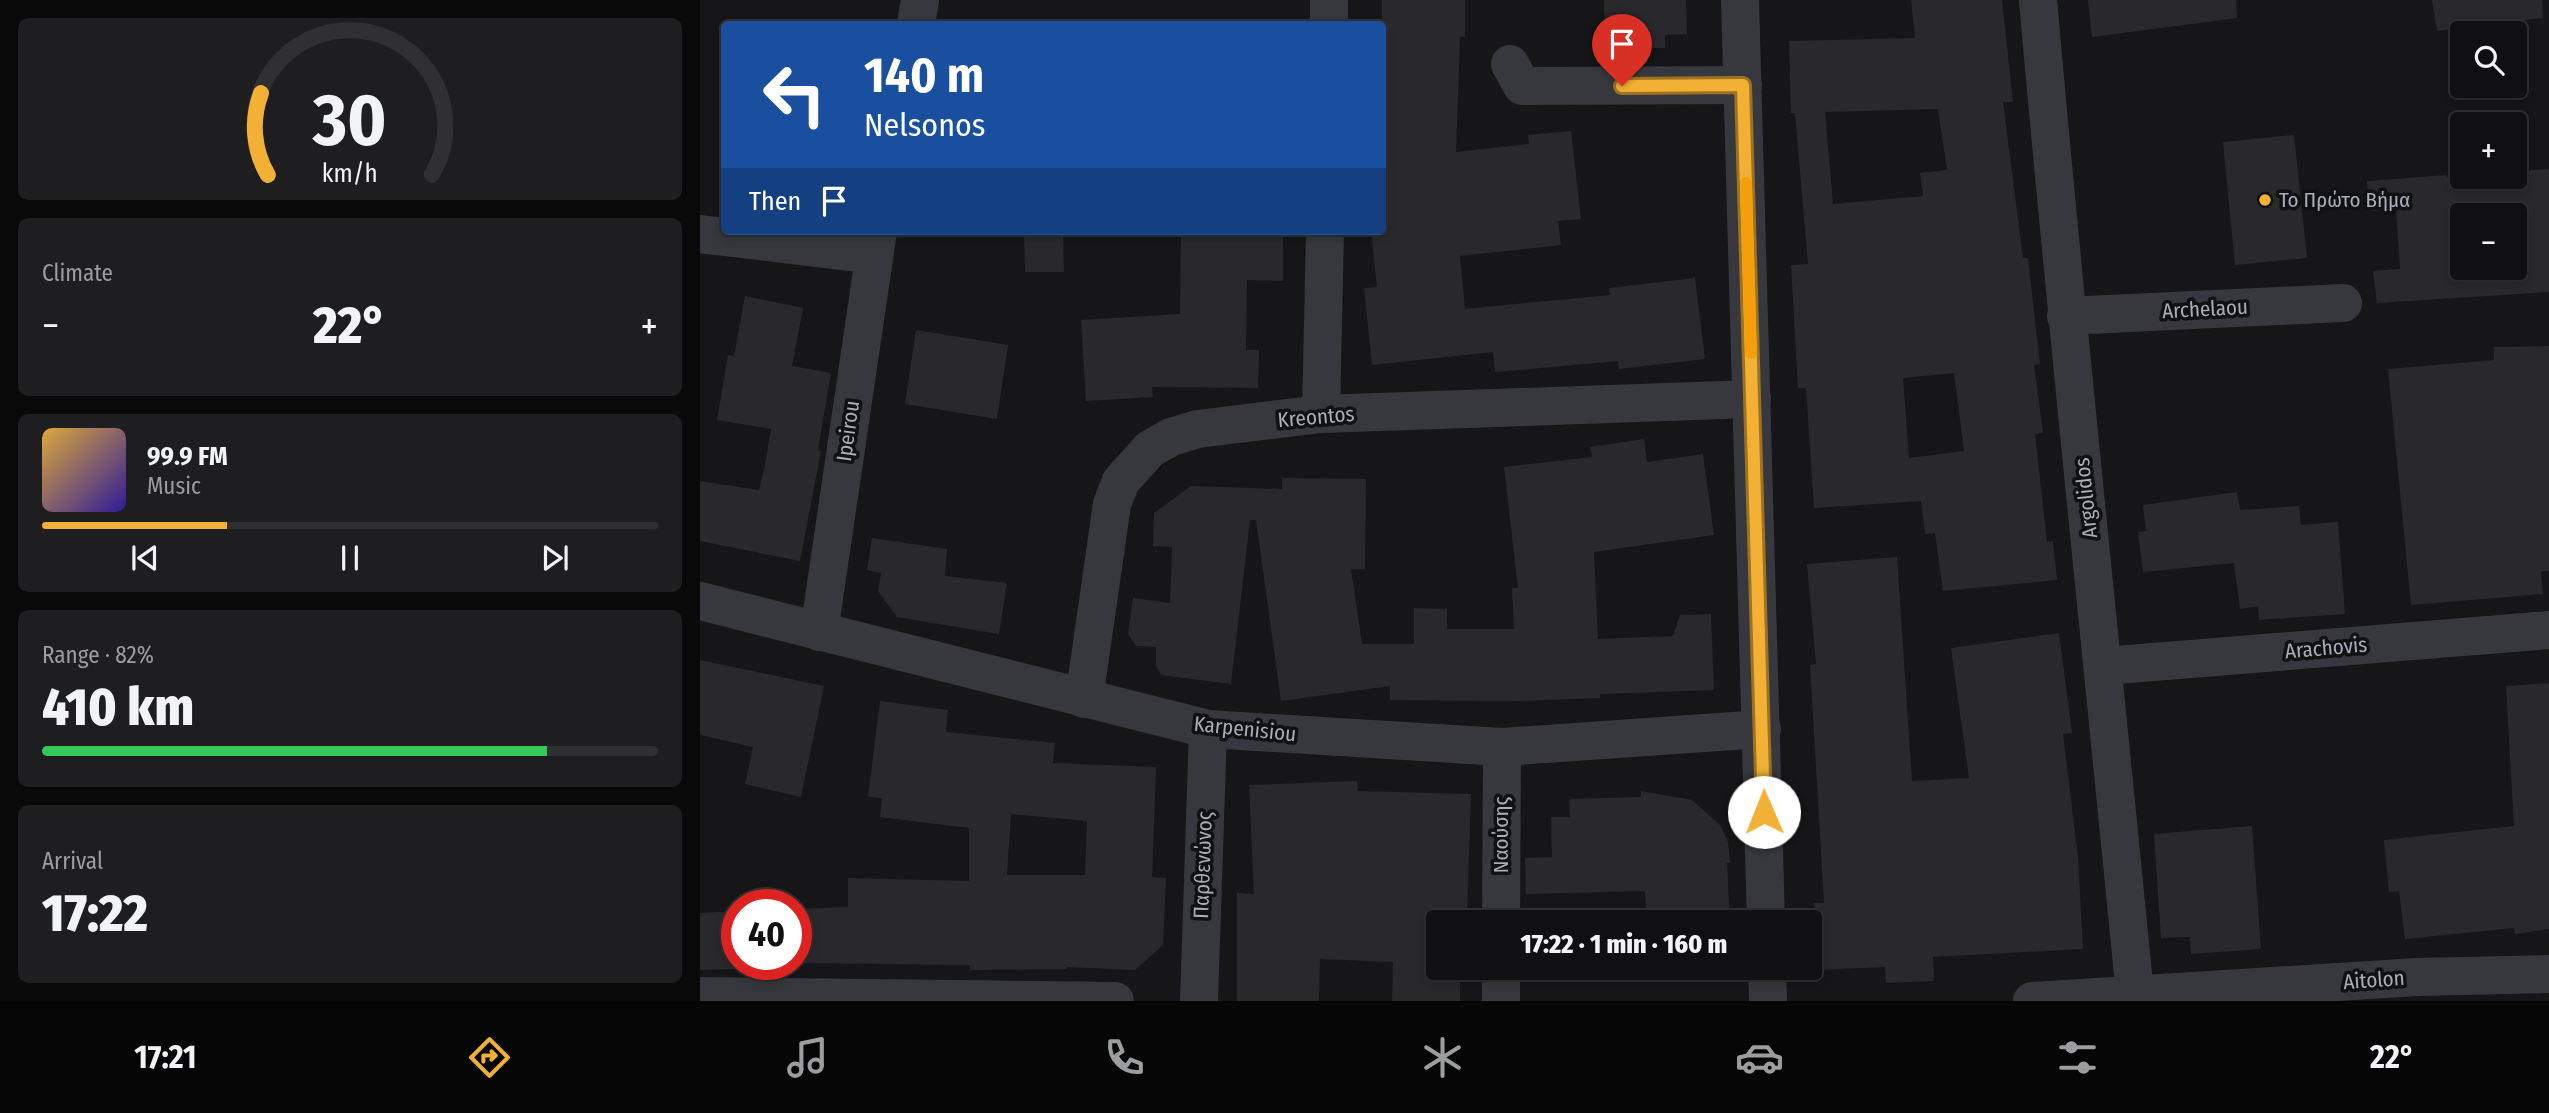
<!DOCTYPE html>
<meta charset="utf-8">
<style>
:root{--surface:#101012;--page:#1e1e20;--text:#f1f3f6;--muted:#9c9d9f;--line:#303032;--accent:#f2b134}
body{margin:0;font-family:"Fira Sans Condensed",sans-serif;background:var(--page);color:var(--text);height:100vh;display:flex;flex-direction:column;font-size:26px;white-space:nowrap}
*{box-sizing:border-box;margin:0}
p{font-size:23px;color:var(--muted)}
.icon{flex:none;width:38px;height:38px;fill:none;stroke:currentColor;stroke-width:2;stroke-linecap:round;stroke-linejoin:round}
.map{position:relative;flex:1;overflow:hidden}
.drawer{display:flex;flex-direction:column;gap:18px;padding:18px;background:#09090a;width:700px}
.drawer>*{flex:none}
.guide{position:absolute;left:21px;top:21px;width:665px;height:214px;border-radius:7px;box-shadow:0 4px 10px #0003,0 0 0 2px var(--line);background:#1a4fa0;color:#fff;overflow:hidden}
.controls{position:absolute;left:1750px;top:21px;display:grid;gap:14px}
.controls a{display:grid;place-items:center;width:77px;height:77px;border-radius:7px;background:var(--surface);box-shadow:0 4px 10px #0003,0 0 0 2px var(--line);font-size:35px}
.speed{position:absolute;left:21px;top:889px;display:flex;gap:14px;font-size:35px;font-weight:700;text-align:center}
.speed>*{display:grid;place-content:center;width:91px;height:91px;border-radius:50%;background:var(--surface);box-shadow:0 4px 10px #0003,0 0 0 2px var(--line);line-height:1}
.speed .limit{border:10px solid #d22;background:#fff;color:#111}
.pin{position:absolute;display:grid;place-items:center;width:60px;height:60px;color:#fff;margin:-72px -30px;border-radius:50% 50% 50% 0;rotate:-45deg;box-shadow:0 0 7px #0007}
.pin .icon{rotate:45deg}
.me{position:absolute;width:77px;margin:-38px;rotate:359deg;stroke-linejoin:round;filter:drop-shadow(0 0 5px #0008)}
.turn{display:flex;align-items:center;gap:24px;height:147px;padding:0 28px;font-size:32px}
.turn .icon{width:91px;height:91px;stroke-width:2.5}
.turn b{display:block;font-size:49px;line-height:60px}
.then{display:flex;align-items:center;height:66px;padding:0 28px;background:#0003;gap:14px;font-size:26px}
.big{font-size:52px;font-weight:800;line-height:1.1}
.drawer .tile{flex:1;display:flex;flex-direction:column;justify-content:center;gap:10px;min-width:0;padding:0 24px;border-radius:10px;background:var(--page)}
.drawer .dial{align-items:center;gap:0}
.dial svg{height:182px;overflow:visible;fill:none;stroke:var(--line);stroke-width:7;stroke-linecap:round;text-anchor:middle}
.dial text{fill:var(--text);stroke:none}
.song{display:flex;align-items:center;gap:21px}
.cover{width:84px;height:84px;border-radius:10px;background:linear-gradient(135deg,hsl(40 70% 55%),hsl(250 70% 35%))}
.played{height:7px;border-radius:4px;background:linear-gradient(90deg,var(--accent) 30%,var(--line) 30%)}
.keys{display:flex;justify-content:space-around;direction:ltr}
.heat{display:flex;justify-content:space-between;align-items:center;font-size:38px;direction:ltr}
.charge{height:10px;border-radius:5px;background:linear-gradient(90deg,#34c759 82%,var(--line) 0)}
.trip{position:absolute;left:726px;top:910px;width:396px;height:70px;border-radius:7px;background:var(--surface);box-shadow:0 4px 10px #0003,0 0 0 2px var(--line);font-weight:800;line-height:70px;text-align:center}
.tab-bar{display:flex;height:112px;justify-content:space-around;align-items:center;background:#060607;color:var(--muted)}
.tab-bar .icon{width:49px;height:49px}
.tab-bar .selected{color:var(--accent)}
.tab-bar b{font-size:32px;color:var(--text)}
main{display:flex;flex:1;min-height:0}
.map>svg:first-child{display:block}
</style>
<main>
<section class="drawer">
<div class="tile dial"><svg viewBox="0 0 100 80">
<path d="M14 69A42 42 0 1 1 86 69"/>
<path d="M14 69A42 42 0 0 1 11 33" stroke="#f2b134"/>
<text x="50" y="56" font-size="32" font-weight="700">30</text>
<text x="50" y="72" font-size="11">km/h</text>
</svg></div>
<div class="tile"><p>Climate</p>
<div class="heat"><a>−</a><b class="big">22°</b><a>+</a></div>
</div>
<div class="tile">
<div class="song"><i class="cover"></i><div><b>99.9 FM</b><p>Music</p></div></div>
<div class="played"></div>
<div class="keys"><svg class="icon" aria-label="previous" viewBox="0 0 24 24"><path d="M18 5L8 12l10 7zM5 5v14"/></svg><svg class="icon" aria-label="pause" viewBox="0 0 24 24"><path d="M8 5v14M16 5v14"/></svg><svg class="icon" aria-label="next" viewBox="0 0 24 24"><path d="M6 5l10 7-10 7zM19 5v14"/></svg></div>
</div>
<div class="tile"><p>Range · 82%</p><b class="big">410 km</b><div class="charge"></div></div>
<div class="tile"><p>Arrival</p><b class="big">17:22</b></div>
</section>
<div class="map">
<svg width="1849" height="1001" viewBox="0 0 1849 1001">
<rect width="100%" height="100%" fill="#161618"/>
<g fill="#29292c" fill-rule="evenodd">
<polygon points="682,0 765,0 765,37 760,37 756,152 829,144 828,135 871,131 881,219 858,221 861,245 760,256 765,309 910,295 909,288 995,278 1005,359 919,369 918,361 795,372 793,352 672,365 664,288 677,287 671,231 682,231"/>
<polygon points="904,0 986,0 987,34 965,35 965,48 944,48 944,58 905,59"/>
<path d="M 1211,0 L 1302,0 L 1313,102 L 1303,102 L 1323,258 L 1328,258 L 1340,364 L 1334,365 L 1343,433 L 1335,434 L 1347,542 L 1353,541 L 1357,580 L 1243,591 L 1235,533 L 1225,534 L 1221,501 L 1114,508 L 1106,388 L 1098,388 L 1091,265 L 1108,264 L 1095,113 L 1091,113 L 1089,41 L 1215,38 ZM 1238,109 L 1247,170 L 1220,173 L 1223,196 L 1133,204 L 1125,112 ZM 1254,373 L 1264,451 L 1209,458 L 1203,378 Z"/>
<polygon points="1388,0 1536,0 1537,18 1392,37"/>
<polygon points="1732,0 1842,0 1843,18 1737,31"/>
<polygon points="1594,135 1607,258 1535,265 1523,142"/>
<path d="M 1849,169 L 1849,292 L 1677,303 L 1673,271 L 1700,269 L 1696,210 L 1669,211 L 1667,181 L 1747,175 L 1747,177 L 1815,177 L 1815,171 ZM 1762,215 L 1815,215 L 1815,268 L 1762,268 Z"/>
<polygon points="324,231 363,231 364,272 325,272"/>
<polygon points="481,231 583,231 583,281 547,280 546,350 559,350 558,388 452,387 453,397 386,401 381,320 480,314"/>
<polygon points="45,296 103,308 92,366 131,373 118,450 121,451 100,561 0,541 0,481 59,490 65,465 71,429 17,420 28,355 34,356"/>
<polygon points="216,330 308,345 297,419 205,404"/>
<polygon points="1849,346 1849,571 1841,571 1843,594 1711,605 1688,369 1794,360 1794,347"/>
<polygon points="944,439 947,462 1003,454 1014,535 894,552 898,639 973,636 980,615 1011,614 1014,690 900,694 900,698 816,701 690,700 690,686 581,701 556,520 550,520 531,684 461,675 456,666 456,647 436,646 428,634 433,598 470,603 472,547 453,546 454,513 491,486 582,489 582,478 666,479 665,569 651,569 662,644 714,644 714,608 747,609 747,629 814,629 812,588 818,588 804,467 892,457 890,447"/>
<polygon points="1537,492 1540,510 1599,506 1601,525 1638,522 1645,614 1559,620 1558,606 1540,609 1534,563 1443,572 1438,532 1446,531 1443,505"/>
<polygon points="172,538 247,549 245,576 307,583 299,634 197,617 178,591 181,573 167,570"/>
<polygon points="1197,557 1212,781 1269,778 1251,648 1359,633 1372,733 1363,734 1378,857 1383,949 1233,957 1234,981 1186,983 1185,967 1117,970 1114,903 1124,903 1110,665 1116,664 1107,564"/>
<polygon points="0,660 124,686 101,797 45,784 53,747 0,735"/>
<polygon points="1849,683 1849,929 1815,934 1814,928 1705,939 1699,891 1689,892 1684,840 1814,826 1806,686"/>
<path d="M 180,701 L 248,710 L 246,732 L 355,743 L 353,763 L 456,767 L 452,877 L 466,878 L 463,945 L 435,970 L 366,967 L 366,969 L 270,970 L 270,965 L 96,963 L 96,909 L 148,907 L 148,878 L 269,881 L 269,828 L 180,817 L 182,798 L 168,797 ZM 311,814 L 387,821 L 385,875 L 307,875 Z"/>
<polygon points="657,781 658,791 771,794 767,916 760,915 760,922 738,922 738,968 760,968 760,1001 692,1001 693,962 620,959 619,1001 537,1001 537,893 554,894 549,785"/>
<polygon points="941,791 992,800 1020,825 1028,842 1030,863 1027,863 1030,922 947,922 945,891 826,894 825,858 852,857 851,817 870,817 869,799 941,797"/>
<polygon points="1552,826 1561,949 1491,954 1490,937 1461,938 1454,834"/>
<polygon points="37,911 37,969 0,970 0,913"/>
<polygon points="949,968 1032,968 1032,973 950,977"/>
</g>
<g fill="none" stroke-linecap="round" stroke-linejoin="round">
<g stroke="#37383d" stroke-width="38">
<path d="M 1338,0 C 1367,332 1403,664 1435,995"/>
<polyline points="216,24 220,0"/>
<polyline points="629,24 629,0"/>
<polyline points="810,64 822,86 1043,85"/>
<polyline points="0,234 174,255"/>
<polyline points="1366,316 1643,303"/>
<polyline points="621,414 625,231"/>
<polyline points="119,632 178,231"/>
<polyline points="1404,666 1849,630"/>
<polyline points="384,699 412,504 421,481 450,449 471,437 498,429 621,414 1052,399"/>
<polyline points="801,922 802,747"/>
<polyline points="0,996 415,1001"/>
<polyline points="499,1001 508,729"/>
<polyline points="801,1001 801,968"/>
<polyline points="1332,1001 1717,977 1849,974"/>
</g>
<g stroke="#37383d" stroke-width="38">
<polyline points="1040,0 1066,922"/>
<polyline points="0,601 508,729 802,747 1062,729"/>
<polyline points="1067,968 1068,1001"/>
</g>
</g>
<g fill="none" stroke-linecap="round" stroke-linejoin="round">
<defs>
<polyline id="route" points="922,86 1043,85 1064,812"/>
</defs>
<use href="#route" stroke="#9d7322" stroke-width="18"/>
<use href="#route" stroke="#f2b134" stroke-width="12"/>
<polyline stroke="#f59e0b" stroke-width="12" points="1046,183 1051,353"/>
</g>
<circle fill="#f2b134" stroke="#111113" stroke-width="2.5" cx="1565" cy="200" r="7"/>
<g text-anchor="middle" stroke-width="7" stroke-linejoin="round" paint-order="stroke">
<g font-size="21" fill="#a8adb8" stroke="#111113" text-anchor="start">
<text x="1579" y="207">Το Πρώτο Βήμα</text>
</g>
<g font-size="21" fill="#a8adb8" stroke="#111113">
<text transform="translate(1505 309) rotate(-3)" y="7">Archelaou</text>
<text transform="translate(616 417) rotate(-5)" y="7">Kreontos</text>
<text transform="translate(148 431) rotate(-82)" y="7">Ipeirou</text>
<text transform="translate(1386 498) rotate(-96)" y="7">Argolidos</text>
<text transform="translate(1626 648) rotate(-5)" y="7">Arachovis</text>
<text transform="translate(545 729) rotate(6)" y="7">Karpenisiou</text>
<text transform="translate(801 835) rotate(-90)" y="7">Ναούσης</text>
<text transform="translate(503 865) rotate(-88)" y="7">Παρθενώνος</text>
<text transform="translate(1674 980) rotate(-4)" y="7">Aitolon</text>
</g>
</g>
</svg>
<div class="controls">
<a><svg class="icon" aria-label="search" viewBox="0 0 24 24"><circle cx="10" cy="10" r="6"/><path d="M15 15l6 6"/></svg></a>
<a>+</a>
<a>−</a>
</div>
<div class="speed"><div class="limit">40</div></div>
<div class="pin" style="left:922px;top:86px;background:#d93025"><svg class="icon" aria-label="arrive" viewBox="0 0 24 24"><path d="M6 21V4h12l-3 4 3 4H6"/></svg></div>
<svg class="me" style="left:1064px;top:812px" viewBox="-20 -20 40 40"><circle r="19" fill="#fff"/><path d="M0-13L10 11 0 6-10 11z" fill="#f2b134"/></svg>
<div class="trip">17:22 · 1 min · 160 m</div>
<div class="guide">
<div class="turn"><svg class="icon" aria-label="left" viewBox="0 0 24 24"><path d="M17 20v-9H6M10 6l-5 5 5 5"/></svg><div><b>140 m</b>Nelsonos</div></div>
<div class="then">Then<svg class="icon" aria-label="arrive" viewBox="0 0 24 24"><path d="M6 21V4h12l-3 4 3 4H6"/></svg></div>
</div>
</div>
</main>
<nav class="tab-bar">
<b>17:21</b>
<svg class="icon selected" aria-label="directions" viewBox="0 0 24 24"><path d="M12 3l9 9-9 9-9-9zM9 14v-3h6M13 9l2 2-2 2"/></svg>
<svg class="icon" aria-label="music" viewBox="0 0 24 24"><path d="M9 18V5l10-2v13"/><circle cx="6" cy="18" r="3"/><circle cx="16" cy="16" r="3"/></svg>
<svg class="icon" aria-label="phone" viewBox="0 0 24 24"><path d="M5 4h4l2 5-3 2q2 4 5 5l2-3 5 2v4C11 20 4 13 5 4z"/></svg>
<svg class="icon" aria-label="climate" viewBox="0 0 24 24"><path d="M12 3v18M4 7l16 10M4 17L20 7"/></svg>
<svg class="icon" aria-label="car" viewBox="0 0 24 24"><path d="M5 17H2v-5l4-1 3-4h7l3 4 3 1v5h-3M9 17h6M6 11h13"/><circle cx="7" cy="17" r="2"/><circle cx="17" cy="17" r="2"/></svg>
<svg class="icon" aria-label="filters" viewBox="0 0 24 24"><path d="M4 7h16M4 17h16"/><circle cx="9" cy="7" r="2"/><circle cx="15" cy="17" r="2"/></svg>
<b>22°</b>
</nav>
